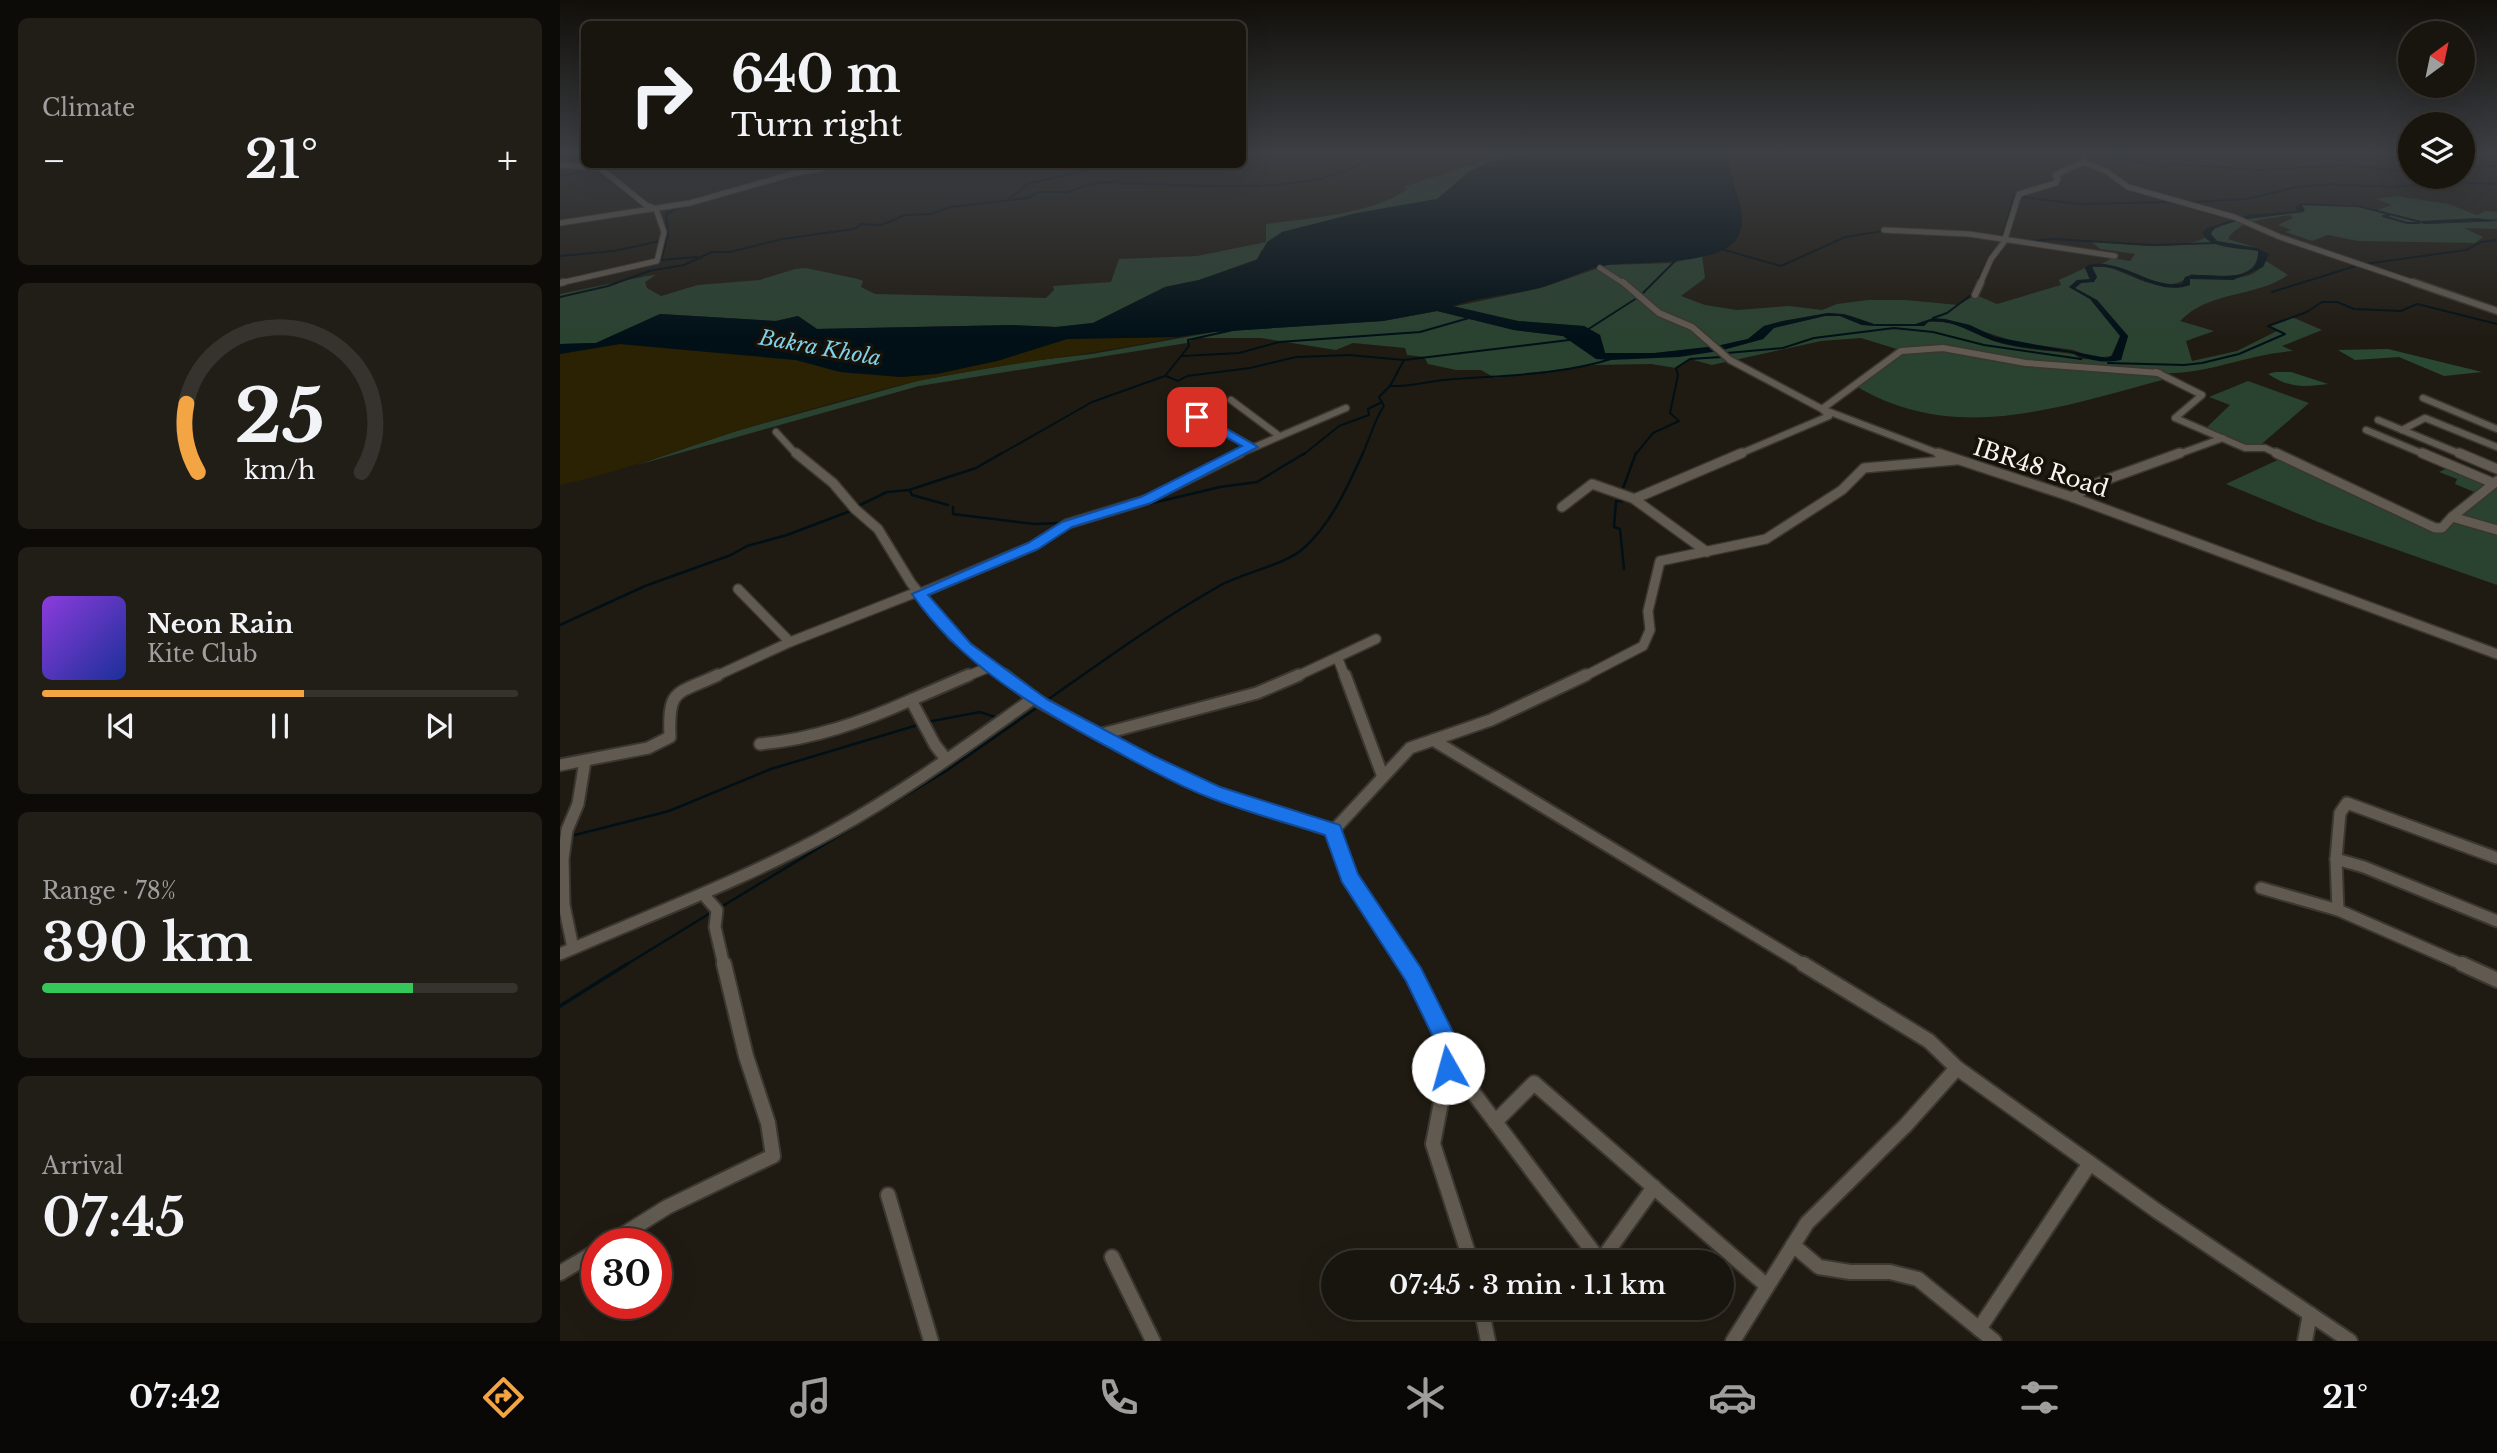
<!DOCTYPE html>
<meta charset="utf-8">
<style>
:root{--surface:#18140e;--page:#211d17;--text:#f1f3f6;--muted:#9f9e9e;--line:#36332e;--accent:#f3a443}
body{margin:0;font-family:"Libre Baskerville",serif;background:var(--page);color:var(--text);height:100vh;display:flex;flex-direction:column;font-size:26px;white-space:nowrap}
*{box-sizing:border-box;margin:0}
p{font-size:23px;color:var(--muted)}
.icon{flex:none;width:38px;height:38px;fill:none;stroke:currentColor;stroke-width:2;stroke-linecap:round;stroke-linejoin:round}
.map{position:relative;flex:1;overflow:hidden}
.details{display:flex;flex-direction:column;gap:18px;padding:18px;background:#0d0b08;width:560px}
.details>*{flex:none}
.banner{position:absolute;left:21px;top:21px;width:665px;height:147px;border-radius:10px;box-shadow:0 7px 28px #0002,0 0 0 2px var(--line);background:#18140e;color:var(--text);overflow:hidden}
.needle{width:46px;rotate:33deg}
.controls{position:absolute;left:1838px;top:21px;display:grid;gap:14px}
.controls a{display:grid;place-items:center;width:77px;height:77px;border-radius:50%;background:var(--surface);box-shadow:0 7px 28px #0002,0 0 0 2px var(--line);font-size:35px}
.speed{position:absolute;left:21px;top:1228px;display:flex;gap:14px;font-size:35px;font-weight:700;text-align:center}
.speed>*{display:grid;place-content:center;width:91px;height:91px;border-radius:50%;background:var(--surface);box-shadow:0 7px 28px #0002,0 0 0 2px var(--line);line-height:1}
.speed .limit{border:10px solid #d22;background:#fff;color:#111}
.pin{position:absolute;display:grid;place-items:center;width:60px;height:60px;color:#fff;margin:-30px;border-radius:14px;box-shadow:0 4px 10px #0006}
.me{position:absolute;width:77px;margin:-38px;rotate:353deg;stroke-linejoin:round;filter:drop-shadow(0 0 5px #0008)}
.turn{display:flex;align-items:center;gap:24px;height:147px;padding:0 35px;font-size:32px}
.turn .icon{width:91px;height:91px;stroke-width:2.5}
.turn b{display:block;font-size:49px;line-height:60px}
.big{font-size:52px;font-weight:600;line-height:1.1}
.details .card{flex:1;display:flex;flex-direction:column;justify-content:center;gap:10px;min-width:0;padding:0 24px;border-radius:10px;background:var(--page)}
.details .dial{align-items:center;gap:0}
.dial svg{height:182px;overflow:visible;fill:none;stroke:var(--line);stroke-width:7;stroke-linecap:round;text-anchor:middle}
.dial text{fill:var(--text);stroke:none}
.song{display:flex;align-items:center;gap:21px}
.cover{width:84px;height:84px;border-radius:10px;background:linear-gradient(135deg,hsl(270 70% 55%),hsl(230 70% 35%))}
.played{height:7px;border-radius:4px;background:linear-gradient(90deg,var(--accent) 55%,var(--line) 55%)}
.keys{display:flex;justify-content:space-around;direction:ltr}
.heat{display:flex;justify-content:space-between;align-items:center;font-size:38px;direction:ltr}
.charge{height:10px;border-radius:5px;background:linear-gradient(90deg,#34c759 78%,var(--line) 0)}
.trip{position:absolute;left:761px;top:1250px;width:413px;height:70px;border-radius:35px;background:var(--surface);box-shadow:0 7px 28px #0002,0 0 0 2px var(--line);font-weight:600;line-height:70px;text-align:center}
.tabs{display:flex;height:112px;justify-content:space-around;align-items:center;background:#0a0806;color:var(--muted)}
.tabs .icon{width:49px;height:49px}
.tabs .selected{color:var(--accent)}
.tabs b{font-size:32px;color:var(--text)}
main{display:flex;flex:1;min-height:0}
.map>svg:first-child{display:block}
</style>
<main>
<section class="details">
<div class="card"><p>Climate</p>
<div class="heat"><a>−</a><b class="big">21°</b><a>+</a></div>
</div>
<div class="card dial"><svg viewBox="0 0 100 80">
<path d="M14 69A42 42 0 1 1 86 69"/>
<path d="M14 69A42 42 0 0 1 9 39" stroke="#f3a443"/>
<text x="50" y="56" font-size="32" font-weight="700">25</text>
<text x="50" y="72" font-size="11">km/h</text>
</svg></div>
<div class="card">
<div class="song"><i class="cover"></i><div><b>Neon Rain</b><p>Kite Club</p></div></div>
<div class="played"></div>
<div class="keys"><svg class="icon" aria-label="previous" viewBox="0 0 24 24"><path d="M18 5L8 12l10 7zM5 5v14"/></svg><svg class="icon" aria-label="pause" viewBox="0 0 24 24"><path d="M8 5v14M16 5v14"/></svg><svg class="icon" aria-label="next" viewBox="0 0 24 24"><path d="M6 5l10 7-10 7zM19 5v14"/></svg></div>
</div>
<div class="card"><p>Range · 78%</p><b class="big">390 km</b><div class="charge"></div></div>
<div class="card"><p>Arrival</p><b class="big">07:45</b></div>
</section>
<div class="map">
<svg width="1937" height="1341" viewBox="0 0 1937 1341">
<rect width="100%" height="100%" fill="#201b12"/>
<g fill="#2a4230">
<path d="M 951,152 L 972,152 L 929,162 L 910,171 L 877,199 L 797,213 L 722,232 L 701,251 L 697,259 L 639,280 L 605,287 L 533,323 L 496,327 L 453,325 L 257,329 L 238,316 L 216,321 L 100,314 L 36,343 L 0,344 L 0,294 L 87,276 L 96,275 L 85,282 L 87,288 L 101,296 L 138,285 L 200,280 L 235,269 L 246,268 L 298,279 L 303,281 L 301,287 L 315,294 L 486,298 L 494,290 L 493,286 L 551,282 L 559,259 L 637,256 L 706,242 L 706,224 C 743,219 820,213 848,188 L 843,187 Z"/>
<polygon points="1836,196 1888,204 1917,215 1926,211 1937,212 1937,219 1861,221 1817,210 1832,205 1817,199"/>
<path d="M 1742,205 L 1798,207 L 1865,224 L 1937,221 L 1937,229 L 1904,228 L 1923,237 L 1915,243 L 1798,241 L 1768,235 L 1752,241 L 1725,232 L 1731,230 L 1718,225 L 1733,218 L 1730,215 C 1709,219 1680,219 1668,239 L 1697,248 L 1657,241 L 1650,234 C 1661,217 1722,215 1743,212 Z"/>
<path d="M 1645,238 L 1652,243 L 1698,250 C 1700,283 1652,277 1631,274 C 1607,300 1571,268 1542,264 L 1552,258 L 1570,261 L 1575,254 L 1540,249 L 1532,242 C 1568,243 1611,253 1645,238 Z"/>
<polygon points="1142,255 1145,278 1121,296 1145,305 1177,310 1229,306 1262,310 1277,304 1308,300 1346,300 1398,305 1416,295 1437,304 1501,285 1499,280 1525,268 1530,280 1517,281 1509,287 1530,299 1561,336 1551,356 1536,358 1513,350 1456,342 1385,319 1364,321 1356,324 1314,324 1291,316 1268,313 1223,321 1204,326 1188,339 1157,346 1095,353 1045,353 1040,335 1024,326 958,321 892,307 981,288 1047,265 1113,263"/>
<path d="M 1706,261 L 1728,275 C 1695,298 1650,290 1620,321 L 1654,331 L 1626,341 L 1632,361 L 1677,351 L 1717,331 L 1708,326 L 1732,317 L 1762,330 L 1722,346 L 1733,351 C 1688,354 1646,375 1601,373 L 1610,378 C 1505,405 1397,447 1296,386 L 1340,350 L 1301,338 L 1261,341 L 1152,365 L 1130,359 L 1116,368 L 1091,364 L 1034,365 L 935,378 L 921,370 L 896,370 L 868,364 L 864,357 L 847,355 L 845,348 L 793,343 L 776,350 L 701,338 L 636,338 L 627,343 L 359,386 L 77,465 L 176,431 L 361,380 L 470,361 L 532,354 L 654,332 L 823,321 L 877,311 L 954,330 L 1003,336 L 1037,359 L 1159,351 L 1203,339 L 1213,328 L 1264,316 L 1280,316 L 1302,325 L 1318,326 L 1364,326 L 1368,322 C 1393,319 1409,332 1431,340 C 1457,350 1487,350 1514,354 L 1521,359 L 1561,360 L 1568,336 L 1537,300 L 1515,288 L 1521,283 L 1537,277 L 1532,267 L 1549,267 L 1585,282 L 1623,287 L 1629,279 C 1653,277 1692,286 1706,261 Z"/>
<polygon points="1688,381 1749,403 1697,448 1685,448 1644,430 1670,405 1649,397"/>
<polygon points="1724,457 1875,528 1919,494 1895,484 1897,479 1879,472 1892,466 1937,480 1937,585 1758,522 1666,484"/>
</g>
<g fill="#294933">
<polygon points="1828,349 1922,372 1884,376 1839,357 1795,360 1778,350"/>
<path d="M 1715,372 L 1731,372 L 1768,384 C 1747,386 1732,390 1708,374 Z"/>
</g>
<path fill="#2a2202" d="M 617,337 C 519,358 418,365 320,390 C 264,405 207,421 152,439 C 101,456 52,474 0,485 L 0,354 L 60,344 L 236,360 L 280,372 L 341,377 L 376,374 L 437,361 L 507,339 Z"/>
<path fill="#001016" d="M 972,152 L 1172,152 C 1163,178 1191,208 1179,235 C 1165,267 1077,261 1048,265 C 1025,268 1004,281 982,287 C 953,295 922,296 893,306 L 958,321 L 1024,326 L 1040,335 L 1045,353 L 1095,353 L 1157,346 L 1188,339 L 1204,326 L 1223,321 L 1268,313 L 1284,314 L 1314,324 L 1356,324 L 1373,318 L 1385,319 L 1410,325 L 1435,337 L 1547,358 L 1552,356 L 1560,336 L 1530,299 L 1509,287 L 1517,280 L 1530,279 L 1525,268 L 1528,265 C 1561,257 1588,288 1622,284 L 1625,277 C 1643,269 1700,290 1698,251 C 1681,248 1650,249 1642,233 L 1647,228 L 1688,215 L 1738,211 L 1735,207 L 1741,203 L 1801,206 L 1861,221 L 1917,218 L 1937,221 L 1865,224 L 1798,207 L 1742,205 L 1745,210 L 1743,212 L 1680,220 L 1654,228 L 1651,234 L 1657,241 L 1697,248 L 1709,254 L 1703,267 L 1673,280 L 1630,279 L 1630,285 C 1595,298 1564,262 1532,267 L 1537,277 L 1534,282 L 1521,283 L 1515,288 L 1537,300 L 1568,336 L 1561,360 C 1542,364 1531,360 1514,354 C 1507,351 1496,351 1487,350 C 1469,348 1452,346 1434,341 C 1411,333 1394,319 1368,322 L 1364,326 L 1318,326 L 1302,325 L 1280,316 L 1265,316 L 1214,328 L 1203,339 L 1159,351 L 1119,357 L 1050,360 L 1036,359 L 1003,336 L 954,330 L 877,311 L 823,321 L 654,332 L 617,337 L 507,339 L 437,361 L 376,374 L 341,377 L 280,372 L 236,360 L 60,344 L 0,354 L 0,344 L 36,343 L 100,314 L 216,321 L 238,316 L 257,329 L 453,325 L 496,327 L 533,323 L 605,287 L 639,280 L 697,260 L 707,242 L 722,232 L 797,213 L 877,199 L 910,171 L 929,162 Z"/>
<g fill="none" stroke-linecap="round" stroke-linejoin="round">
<g stroke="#001016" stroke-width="2">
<polyline points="1527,154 1602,166 1614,164 1701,170 1785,165 1850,172"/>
<polyline points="1902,167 1937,166"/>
<polyline points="43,168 62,164"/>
<polyline points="0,176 33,170"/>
<polyline points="1461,197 1519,204 1616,202"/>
<polyline points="448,200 468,184 552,164"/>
<polyline points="1628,202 1686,199 1737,187 1771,184 1831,187 1889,182 1937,184"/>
<polyline points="120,207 106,214 108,235 101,260 137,257"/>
<polyline points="1825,213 1829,216 1823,216 1847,223 1859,223"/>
<polyline points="1442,239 1454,196 1458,193"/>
<polyline points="1469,241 1494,239 1593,245 1657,243"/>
<polyline points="1161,249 1221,266 1285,237 1323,231"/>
<polyline points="0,256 54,251 100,241"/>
<polyline points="1805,264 1906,250 1921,242 1937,240"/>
<polyline points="1412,292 1429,258"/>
<polyline points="1712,292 1799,265"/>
<path d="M 0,297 L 48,286 L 89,271 L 124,265 L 152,252 L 170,252 L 222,239 L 294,229 L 302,224 L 321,225 L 345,215 L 371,214 L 390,207 L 468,198 L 479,192 L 507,192 L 527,185 L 558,181 L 560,184 C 630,182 746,199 805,161"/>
<polyline points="1373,318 1387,313 1411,295"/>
<polyline points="1027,330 1080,296 1115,261"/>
<polyline points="1167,353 1223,348 1254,338 1334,328 1373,332 1424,345 1521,359"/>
<polyline points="623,356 679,353 719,342 860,332 909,318"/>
<polyline points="1548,363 1624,365 1642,363 1679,354 1725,334 1708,326 1747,312 1762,302 1777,302 1794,309 1841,311 1857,304 1937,324"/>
<polyline points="606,376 618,381 627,376 690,368 736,357 789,355 844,360"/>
<path d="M 830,386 C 853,387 863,382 884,380 C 940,375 997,376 1051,359"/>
<polyline points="439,455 532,402 605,376 629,346 628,340 673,330"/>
<polyline points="743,455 779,426 809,415 808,409 822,402"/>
<path d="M 802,455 C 810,439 814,420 824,406 L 819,397 L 830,386 L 844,360 L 1009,340"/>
<polyline points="1075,455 1093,433 1119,421 1110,413 1118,375 1116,368 1130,359 1161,357"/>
</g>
<g stroke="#001016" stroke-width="2.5">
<polyline points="350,491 352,495 388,505"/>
<polyline points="1062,491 1076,453"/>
<polyline points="1063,498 1063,501 1056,501 1054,527 1060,529 1064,569"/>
<polyline points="298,506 327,492 349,490 416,468 442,453"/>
<polyline points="580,506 660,487 697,482 745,453"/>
<polyline points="393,507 393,514 474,524 501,523"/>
<polyline points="0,625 85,586 171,555 187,546 227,535 293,510"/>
<path d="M 486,701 C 543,661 599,620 661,585 C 683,573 727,564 744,548 C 772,522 787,488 803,453"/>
<polyline points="367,722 420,712 438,718"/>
<polyline points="11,836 109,811 211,769 361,724"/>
<polyline points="161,907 386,771 478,707"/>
<polyline points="64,966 152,912"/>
</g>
<polyline stroke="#001016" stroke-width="3.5" points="0,1006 67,964"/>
<defs>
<g id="street-far4">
<polyline points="1523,162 1523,154 1526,152"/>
<polyline points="0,165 40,168 86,205 96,209 104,232 97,261 0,283"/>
<polyline points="0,223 130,203 232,174 286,164"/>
<polyline points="1324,230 1409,234 1555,256"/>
<polyline points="1040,268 1065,284"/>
<polyline points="1420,284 1431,259 1444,242 1459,194 1496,183 1498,178 1495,175 1523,162 1546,171 1568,187 1674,217 1720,237 1858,284"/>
</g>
<g id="street-far3">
<polyline points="1063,282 1099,313 1132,327 1170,360 1262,409 1383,455"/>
<polyline points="1853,282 1937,311"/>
<polyline points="0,283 4,282"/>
<polyline points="1415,295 1421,282"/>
<polyline points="1596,372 1642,395 1615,418 1685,448 1705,448 1720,455"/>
<polyline points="1863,398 1937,429"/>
<polyline points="671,400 718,435"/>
<polyline points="632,413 692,447"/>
<polyline points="1818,420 1903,455"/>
<polyline points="1806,430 1866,455"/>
<polyline points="1842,430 1865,418 1937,447"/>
<polyline points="216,432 237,455"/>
<polyline points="676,455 786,408"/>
<polyline points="1177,455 1269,416 1262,409 1341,351 1383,348 1466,363 1599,373"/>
<polyline points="1616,455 1663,438"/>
</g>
<g id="street-far2">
<polyline points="236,453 273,483 295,509 318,529 351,583 393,636 446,677"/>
<polyline points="1378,453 1512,497 1937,654"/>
<polyline points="1716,453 1875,528 1882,528 1892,517 1937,530"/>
<polyline points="1862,453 1933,483"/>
<polyline points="1899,453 1937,469"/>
<polyline points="1512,497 1537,483 1620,453"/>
<polyline points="1002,507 1032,484 1075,499"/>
<polyline points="1892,517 1937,481"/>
<polyline points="1147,552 1074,499 1182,453"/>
<polyline points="178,589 230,642"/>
<polyline points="359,594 473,546 507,524 586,500 680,453"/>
<polyline points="778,659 785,677"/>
<polyline points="154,677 230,642 357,592"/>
<polyline points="405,677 432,666"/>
<polyline points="735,677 816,639"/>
<polyline points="1023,677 1083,646 1090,630 1088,611 1100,561 1206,539 1282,490 1304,468 1396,460"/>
</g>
<g id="street-far1">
<polyline points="444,675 476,700 588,761 654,792 773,831"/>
<polyline points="785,675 823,777"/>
<polyline points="351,700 409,675"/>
<polyline points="542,734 697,693 739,675"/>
<polyline points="873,740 1246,966"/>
<path d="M 200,744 C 254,739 302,722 351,700 L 375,745 L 386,759"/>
<path d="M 0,765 L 88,748 L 110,737 C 108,687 116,695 158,675"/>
<polyline points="1776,859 1780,813 1787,803 1937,858"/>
<polyline points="1701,888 1778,910 1906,966"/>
<polyline points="143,894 157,910 155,927 164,966"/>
<polyline points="1778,910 1776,859 1804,867 1937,921"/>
<polyline points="13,948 4,905 3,859 7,830 18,804 25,761"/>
<path d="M 0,954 C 92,914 186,879 273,831 C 344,792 409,744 474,698"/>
<polyline points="849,966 789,877 773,831 850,748 931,720 1026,675"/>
</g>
<g id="street">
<polyline points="848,964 891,1050 873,1144 911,1262"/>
<polyline points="1243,964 1369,1041 1397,1068 1597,1211 1790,1341"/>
<polyline points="1902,964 1937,980"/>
<polyline points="888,1068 903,1079 1040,1261"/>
<polyline points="935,1122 974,1083 1207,1286"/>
<polyline points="328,1195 371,1341"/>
<polyline points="48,1244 107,1207 213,1156 208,1123 186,1056 164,964"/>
<polyline points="1233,1245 1259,1267 1290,1272 1330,1272 1358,1279 1434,1341"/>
<polyline points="552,1257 593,1341"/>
<polyline points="1040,1262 1094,1187"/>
<polyline points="0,1273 37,1251"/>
<polyline points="921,1307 928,1341"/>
<polyline points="1419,1329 1530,1163"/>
<polyline points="1173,1341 1247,1223 1346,1125 1397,1068"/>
<polyline points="1745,1341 1750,1314"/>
</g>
</defs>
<use href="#street-far4" stroke="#3a3630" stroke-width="7"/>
<use href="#street-far3" stroke="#3a3630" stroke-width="9"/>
<use href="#street-far2" stroke="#3a3630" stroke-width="12"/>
<use href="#street-far1" stroke="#3a3630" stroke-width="15"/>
<use href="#street" stroke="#3a3630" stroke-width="18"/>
<use href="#street-far4" stroke="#615a50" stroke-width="5"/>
<use href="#street-far3" stroke="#615a50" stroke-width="6"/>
<use href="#street-far2" stroke="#615a50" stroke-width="9"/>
<use href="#street-far1" stroke="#615a50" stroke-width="11"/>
<use href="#street" stroke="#615a50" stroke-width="14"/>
</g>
<linearGradient id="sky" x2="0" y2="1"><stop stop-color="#120f0a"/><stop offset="0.45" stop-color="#3c3f44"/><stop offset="1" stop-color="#3c3f44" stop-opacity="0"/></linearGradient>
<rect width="1937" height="339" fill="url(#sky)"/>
<path fill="#1a73e8" stroke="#114b97" stroke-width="2" d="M 633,414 L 641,414 L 698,447 L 591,503 L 512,527 L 478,549 L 368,595 L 411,644 L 488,700 L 594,756 L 660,787 L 780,825 L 798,874 L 861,968 L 902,1050 L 896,1076 L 888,1079 L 880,1076 L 877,1068 L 880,1051 L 846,981 L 782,882 L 765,835 C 727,823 686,812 648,797 C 614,784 580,764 548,747 C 474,707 400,664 352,594 L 468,543 L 502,522 L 581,497 L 682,446 L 633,419 Z"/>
<g text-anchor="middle" stroke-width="7" stroke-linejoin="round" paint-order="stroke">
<g font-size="21" font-style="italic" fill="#80d0e7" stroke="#171209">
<text transform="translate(260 348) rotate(10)" y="7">Bakra Khola</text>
</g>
<g font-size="23" fill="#f8f4ee" stroke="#171209">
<text transform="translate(1481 468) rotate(18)" y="8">IBR48 Road</text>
</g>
</g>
</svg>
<div class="controls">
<a><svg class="needle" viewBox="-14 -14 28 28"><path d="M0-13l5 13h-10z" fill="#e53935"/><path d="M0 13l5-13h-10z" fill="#9f9e9e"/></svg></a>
<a><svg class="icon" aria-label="layers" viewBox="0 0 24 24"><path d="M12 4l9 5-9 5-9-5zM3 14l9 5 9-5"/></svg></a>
</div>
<div class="speed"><div class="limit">30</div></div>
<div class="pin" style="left:637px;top:417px;background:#d93025"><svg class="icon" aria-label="arrive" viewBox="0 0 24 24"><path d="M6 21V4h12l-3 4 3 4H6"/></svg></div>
<svg class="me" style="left:888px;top:1068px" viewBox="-20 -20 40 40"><circle r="19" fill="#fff"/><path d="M0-13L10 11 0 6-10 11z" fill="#1a73e8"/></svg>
<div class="trip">07:45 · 3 min · 1.1 km</div>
<div class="banner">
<div class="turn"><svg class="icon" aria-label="right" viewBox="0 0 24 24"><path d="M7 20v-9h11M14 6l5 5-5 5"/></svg><div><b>640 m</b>Turn right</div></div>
</div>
</div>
</main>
<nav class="tabs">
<b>07:42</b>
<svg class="icon selected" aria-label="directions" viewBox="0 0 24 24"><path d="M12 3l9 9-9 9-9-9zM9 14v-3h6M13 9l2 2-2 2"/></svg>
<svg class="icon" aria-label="music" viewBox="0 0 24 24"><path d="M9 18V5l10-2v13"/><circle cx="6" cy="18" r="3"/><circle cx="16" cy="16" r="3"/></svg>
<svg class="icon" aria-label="phone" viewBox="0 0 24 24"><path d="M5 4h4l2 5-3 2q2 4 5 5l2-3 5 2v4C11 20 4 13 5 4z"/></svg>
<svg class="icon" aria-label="climate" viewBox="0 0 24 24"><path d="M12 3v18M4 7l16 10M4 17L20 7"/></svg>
<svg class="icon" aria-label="car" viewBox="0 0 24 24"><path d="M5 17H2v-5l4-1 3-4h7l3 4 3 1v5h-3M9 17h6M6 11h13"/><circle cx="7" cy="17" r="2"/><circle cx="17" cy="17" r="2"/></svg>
<svg class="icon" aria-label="filters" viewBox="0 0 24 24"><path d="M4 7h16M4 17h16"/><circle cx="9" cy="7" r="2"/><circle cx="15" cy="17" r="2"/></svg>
<b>21°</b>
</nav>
